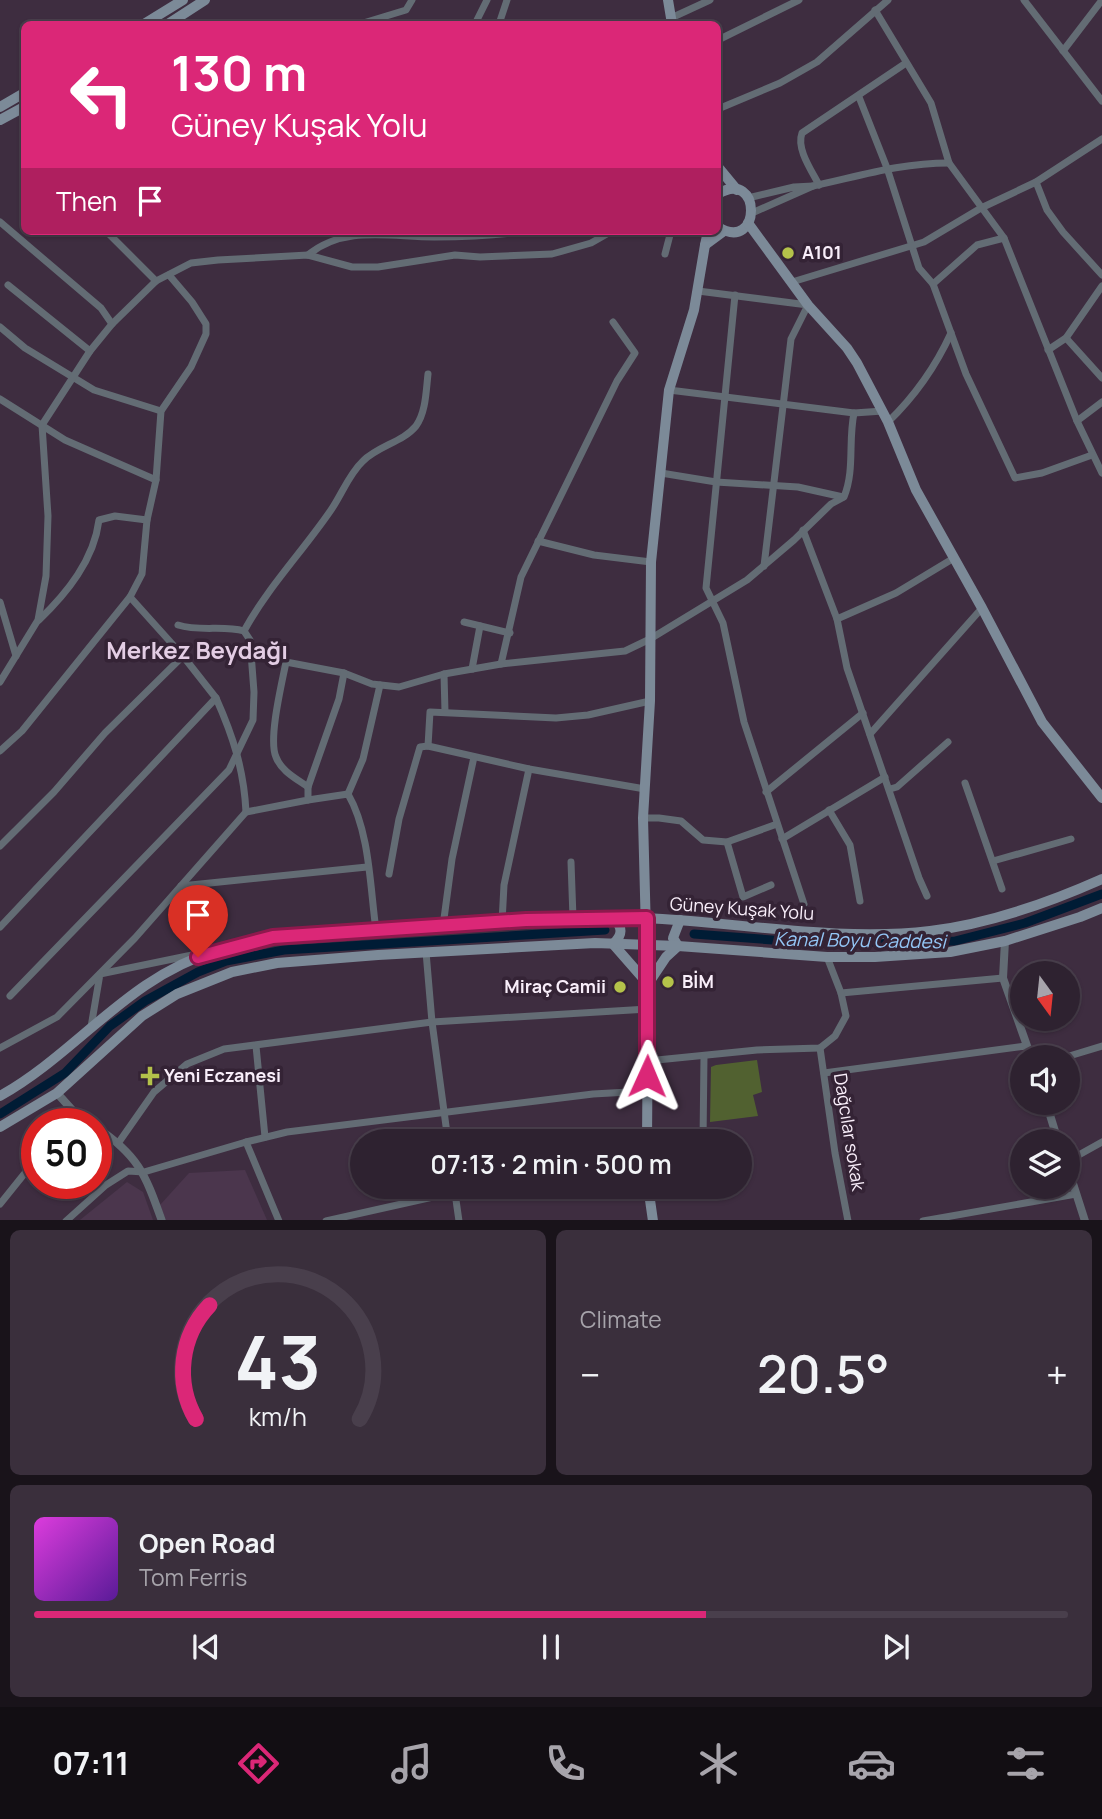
<!DOCTYPE html>
<meta charset="utf-8">
<style>
:root{--surface:#2e2230;--page:#3a2f3c;--text:#f1f3f6;--muted:#a7a4ab;--line:#493f4c;--accent:#db2777}
body{margin:0;font-family:Manrope,sans-serif;background:var(--page);color:var(--text);height:100vh;display:flex;flex-direction:column;font-size:26px;white-space:nowrap}
*{box-sizing:border-box;margin:0}
p{font-size:23px;color:var(--muted)}
.icon{flex:none;width:38px;height:38px;fill:none;stroke:currentColor;stroke-width:2;stroke-linecap:round;stroke-linejoin:round}
.map{position:relative;height:1220px;overflow:hidden}
.panel{display:flex;flex-direction:column;gap:10px;padding:10px;background:#19131a;flex:1}
.panel>*{flex:none}
.top-card{position:absolute;left:21px;top:21px;width:700px;height:214px;border-radius:10px;box-shadow:0 2px 5px #0004,0 0 0 2px var(--line);background:#db2777;color:#fff;overflow:hidden}
.needle{width:46px;rotate:165deg}
.controls{position:absolute;left:1010px;top:961px;display:grid;gap:14px}
.controls a{display:grid;place-items:center;width:70px;height:70px;border-radius:50%;background:var(--surface);box-shadow:0 2px 5px #0004,0 0 0 2px var(--line);font-size:35px}
.speed{position:absolute;left:21px;top:1108px;display:flex;gap:14px;font-size:35px;font-weight:700;text-align:center}
.speed>*{display:grid;place-content:center;width:91px;height:91px;border-radius:50%;background:var(--surface);box-shadow:0 2px 5px #0004,0 0 0 2px var(--line);line-height:1}
.speed .limit{border:10px solid #d22;background:#fff;color:#111}
.pin{position:absolute;display:grid;place-items:center;width:60px;height:60px;color:#fff;margin:-72px -30px;border-radius:50% 50% 50% 0;rotate:-45deg;box-shadow:0 0 7px #0007}
.pin .icon{rotate:45deg}
.me{position:absolute;width:77px;margin:-38px;rotate:1deg;stroke-linejoin:round;filter:drop-shadow(0 0 5px #0008)}
.turn{display:flex;align-items:center;gap:24px;height:147px;padding:0 35px;font-size:32px}
.turn .icon{width:91px;height:91px;stroke-width:2.5}
.turn b{display:block;font-size:49px;line-height:60px}
.then{display:flex;align-items:center;height:66px;padding:0 35px;background:#0003;gap:14px;font-size:26px}
.big{font-size:52px;font-weight:600;line-height:1.1}
.panel .card{flex:1;display:flex;flex-direction:column;justify-content:center;gap:10px;min-width:0;padding:0 24px;border-radius:10px;background:var(--page)}
.panel .dial{align-items:center;gap:0}
.dial svg{height:182px;overflow:visible;fill:none;stroke:var(--line);stroke-width:7;stroke-linecap:round;text-anchor:middle}
.dial text{fill:var(--text);stroke:none}
.song{display:flex;align-items:center;gap:21px}
.cover{width:84px;height:84px;border-radius:10px;background:linear-gradient(135deg,hsl(300 70% 55%),hsl(270 70% 35%))}
.played{height:7px;border-radius:4px;background:linear-gradient(90deg,var(--accent) 65%,var(--line) 65%)}
.keys{display:flex;justify-content:space-around;direction:ltr}
.heat{display:flex;justify-content:space-between;align-items:center;font-size:38px;direction:ltr}
.panel .tiles{flex:1;display:grid;gap:10px;grid-template-columns:1fr 1fr}
.card:last-child{grid-column:span 2}
.trip{position:absolute;left:350px;top:1129px;width:402px;height:70px;border-radius:35px;background:var(--surface);box-shadow:0 2px 5px #0004,0 0 0 2px var(--line);font-weight:600;line-height:70px;text-align:center}
.tab-bar{display:flex;height:112px;justify-content:space-around;align-items:center;background:#120e13;color:var(--muted)}
.tab-bar .icon{width:49px;height:49px}
.tab-bar .selected{color:var(--accent)}
.tab-bar b{font-size:32px;color:var(--text)}
.map>svg:first-child{display:block}
</style>
<div class="map">
<svg width="1102" height="1221" viewBox="0 0 1102 1221">
<rect width="100%" height="100%" fill="#3e2d40"/>
<g fill="#4b364d">
<polygon points="245,1170 267,1220 166,1220 160,1205 189,1173"/>
<polygon points="127,1182 143,1192 153,1220 80,1220"/>
</g>
<polygon fill="#516130" points="757,1060 762,1092 753,1095 758,1116 710,1122 711,1067 716,1065"/>
<g fill="none" stroke-linecap="round" stroke-linejoin="round">
<g stroke="#001c35" stroke-width="9">
<polyline points="694,934 813,943 955,941 1025,923 1102,894"/>
<polyline points="0,1114 65,1073 110,1026 145,1001 198,972 226,961 284,950 605,930"/>
</g>
<g stroke="#636c74" stroke-width="7">
<polyline points="1024,0 1102,101"/>
<polyline points="875,10 931,103 949,163 1004,238 1077,421 1102,473"/>
<polyline points="671,18 710,0"/>
<polyline points="360,24 406,10 412,0"/>
<polyline points="475,24 487,0"/>
<polyline points="499,24 507,0"/>
<polyline points="718,40 799,0"/>
<polyline points="1063,51 1102,0"/>
<polyline points="859,97 887,168 919,268 933,284 966,374 1015,478 1042,473 1092,455"/>
<polyline points="718,109 780,83 817,62 888,0"/>
<polyline points="1036,182 1047,210 1063,232 1102,275"/>
<path d="M 819,185 C 812,171 796,149 802,133 L 906,63"/>
<path d="M 813,186 C 860,176 900,163 949,163"/>
<polyline points="748,198 794,187 813,186 752,213"/>
<polyline points="0,222 101,308 112,324"/>
<polyline points="106,231 156,281"/>
<polyline points="665,254 671,231"/>
<path d="M 308,255 C 344,225 390,237 434,237 C 465,237 496,236 527,231"/>
<polyline points="792,282 924,242 981,208 1036,182 1102,139"/>
<polyline points="933,284 977,245 1004,238"/>
<polyline points="8,285 90,351"/>
<polyline points="698,291 808,305 791,339 764,566"/>
<polyline points="735,295 706,588 723,623 744,722 804,904"/>
<polyline points="0,327 25,348 94,390 161,411"/>
<polyline points="1066,338 1102,378"/>
<polyline points="1048,350 1066,338 1102,286"/>
<polyline points="669,390 854,413 883,411"/>
<polyline points="0,399 65,440 156,480"/>
<polyline points="1077,421 1102,402"/>
<path d="M 888,422 C 916,395 935,368 951,333"/>
<polyline points="661,473 716,482 798,487 843,497"/>
<polyline points="803,530 837,619 847,668 919,878 927,896"/>
<polyline points="538,541 594,555 651,562"/>
<polyline points="0,602 16,656"/>
<polyline points="837,619 896,593 954,558"/>
<path d="M 39,620 C 67,593 94,560 99,520 L 115,516 L 147,520"/>
<polyline points="464,622 510,633"/>
<path d="M 244,631 C 268,587 303,551 331,510 C 342,494 349,474 363,461 C 378,446 403,442 416,426 C 426,412 426,391 428,374"/>
<polyline points="501,664 521,577 617,381 635,353 613,322"/>
<polyline points="472,669 480,626"/>
<polyline points="444,674 445,712"/>
<polyline points="0,682 38,620 46,576 48,516 42,425 90,351 112,324 156,281 191,263 218,260 308,255 352,267 378,267 455,255 480,257 552,254 591,243 612,231"/>
<polyline points="870,734 982,608"/>
<polyline points="428,746 430,712 556,718 588,715 650,701"/>
<polyline points="0,751 22,731 130,597"/>
<polyline points="965,783 1002,889"/>
<path d="M 308,787 C 297,779 281,771 276,757 C 268,739 282,683 286,662 L 344,673 L 372,684 L 399,687 L 444,674 L 501,664 L 625,651 L 650,639 L 747,580 L 794,540 L 831,504 L 844,497 C 855,470 848,442 854,413"/>
<polyline points="890,789 897,787 948,742"/>
<polyline points="766,792 863,713"/>
<polyline points="348,794 363,759 380,685"/>
<path d="M 308,800 L 348,794 C 370,832 370,888 376,930"/>
<polyline points="829,810 850,845 860,901"/>
<polyline points="246,812 308,800 308,787 339,699 344,673"/>
<polyline points="643,818 659,818 681,821 703,840 727,842 777,824"/>
<polyline points="782,839 885,777"/>
<polyline points="727,842 743,897 771,885"/>
<polyline points="0,846 54,792 105,733 183,656"/>
<polyline points="993,861 1071,839"/>
<polyline points="571,862 573,918"/>
<polyline points="389,874 399,819 420,747 428,746 529,769 645,789"/>
<polyline points="181,886 367,867"/>
<polyline points="502,922 504,885 529,769"/>
<polyline points="443,926 452,859 474,757"/>
<polyline points="0,927 216,698 183,656 130,597 142,574 147,520 156,480 161,411 191,367 206,334 206,324 192,302 169,275"/>
<polyline points="426,952 432,1022 448,1141"/>
<polyline points="841,993 1003,978"/>
<path d="M 10,996 L 229,770 L 253,720 L 254,692 L 250,640 L 244,631 C 223,625 200,632 178,625"/>
<polyline points="91,1027 100,974 197,954"/>
<polyline points="256,1046 265,1137"/>
<path d="M 0,1048 L 57,1017 L 135,938 L 246,812 C 244,770 233,736 216,698"/>
<polyline points="820,1048 835,1153 848,1221"/>
<polyline points="1066,1057 1102,1046"/>
<polyline points="647,1061 757,1050 820,1048 835,1036 846,1016 841,993 827,957"/>
<polyline points="824,1073 1026,1046"/>
<polyline points="65,1124 74,1112"/>
<polyline points="703,1141 704,1056"/>
<polyline points="119,1142 154,1092 187,1064 224,1049 432,1022 648,1009"/>
<polyline points="246,1142 287,1132 593,1094 647,1091"/>
<polyline points="1068,1161 1102,1142"/>
<polyline points="454,1186 459,1221"/>
<polyline points="0,1204 37,1158"/>
<polyline points="66,1221 106,1185 128,1171 144,1172 246,1142 279,1221"/>
<polyline points="326,1221 482,1186"/>
<polyline points="923,1221 1076,1194"/>
</g>
<g stroke="#636c74" stroke-width="8">
<polyline points="1005,941 1003,978 1031,1057"/>
<polyline points="57,1093 74,1112 91,1124"/>
<polyline points="1046,1102 1058,1141"/>
<path d="M 96,1127 C 139,1156 145,1174 162,1221"/>
<polyline points="1068,1168 1085,1221"/>
</g>
<g stroke="#7c8a98" stroke-width="10">
<polyline points="668,0 672,24"/>
<polyline points="144,24 183,0"/>
<polyline points="168,24 205,0"/>
<polyline points="0,107 24,93"/>
<polyline points="0,120 24,107"/>
<polyline points="718,167 737,190"/>
<path d="M 718,194 C 762,167 762,254 718,227"/>
<polyline points="748,223 808,305 847,348 857,363 888,422 916,490 982,608 1042,722 1102,798"/>
<polyline points="708,231 705,245 724,231"/>
<path d="M 613,918 C 623,927 623,935 613,944 L 648,984 L 666,957 L 678,946 L 673,938 L 680,920"/>
<path d="M 0,1096 C 77,1053 128,977 216,951 C 278,932 342,933 406,928 C 485,923 565,915 645,918 C 737,922 838,942 930,931 C 989,924 1048,903 1102,879"/>
<polyline points="0,1127 57,1093 142,1016 177,994 232,972 277,963 378,955 595,943 678,946 827,957 875,957 950,952 1005,941 1080,917 1102,908"/>
<polyline points="647,1141 648,1009 643,818 650,701 651,562 669,390 694,310 705,245"/>
<polyline points="648,1186 653,1221"/>
</g>
</g>
<g fill="none" stroke-linecap="round" stroke-linejoin="round">
<defs>
<polyline id="route" points="198,957 273,937 526,920 647,918 647,1076"/>
</defs>
<use href="#route" stroke="#8e194d" stroke-width="18"/>
<use href="#route" stroke="#db2777" stroke-width="12"/>
</g>
<g fill="#b4c24a" stroke="#342335" stroke-width="2.5">
<circle cx="788" cy="253" r="7"/>
<circle cx="668" cy="982" r="7"/>
<circle cx="620" cy="987" r="7"/>
<path d="M146.5 1065.5h7v7h7v7h-7v7h-7v-7h-7v-7h7z"/>
</g>
<g text-anchor="middle" stroke-width="7" stroke-linejoin="round" paint-order="stroke">
<g font-size="18" font-weight="bold" fill="#f9eefa" stroke="#342335" text-anchor="start">
<text x="802" y="259">A101</text>
<text x="682" y="988">BİM</text>
<text x="606" y="993" text-anchor="end">Miraç Camii</text>
<text x="164" y="1082">Yeni Eczanesi</text>
</g>
<g font-size="18" fill="#f9eefa" stroke="#342335">
<text transform="translate(742 909) rotate(4)" y="6">Güney Kuşak Yolu</text>
<text transform="translate(849 1132) rotate(81)" y="6">Dağcılar sokak</text>
</g>
<g font-size="19" font-style="italic" fill="#94c6f6" stroke="#342335">
<text transform="translate(860 940) rotate(1)" y="7">Kanal Boyu Caddesi</text>
</g>
<g font-size="24" font-weight="bold" fill="#e3cde4" stroke="#342335">
<text x="197" y="659">Merkez Beydağı</text>
</g>
</g>
</svg>
<div class="controls">
<a><svg class="needle" viewBox="-14 -14 28 28"><path d="M0-13l5 13h-10z" fill="#e53935"/><path d="M0 13l5-13h-10z" fill="#a7a4ab"/></svg></a>
<a><svg class="icon" aria-label="sound" viewBox="0 0 24 24"><path d="M4 9h4l5-4v14l-5-4H4zM17 9q2 3 0 6"/></svg></a>
<a><svg class="icon" aria-label="layers" viewBox="0 0 24 24"><path d="M12 4l9 5-9 5-9-5zM3 14l9 5 9-5"/></svg></a>
</div>
<div class="speed"><div class="limit">50</div></div>
<div class="pin" style="left:198px;top:957px;background:#d93025"><svg class="icon" aria-label="arrive" viewBox="0 0 24 24"><path d="M6 21V4h12l-3 4 3 4H6"/></svg></div>
<svg class="me" style="left:647px;top:1076px" viewBox="-20 -20 40 40"><path d="M0-17L14 15 0 8-14 15z" fill="#db2777" stroke="#fff" stroke-width="4"/></svg>
<div class="trip">07:13 · 2 min · 500 m</div>
<div class="top-card">
<div class="turn"><svg class="icon" aria-label="left" viewBox="0 0 24 24"><path d="M17 20v-9H6M10 6l-5 5 5 5"/></svg><div><b>130 m</b>Güney Kuşak Yolu</div></div>
<div class="then">Then<svg class="icon" aria-label="arrive" viewBox="0 0 24 24"><path d="M6 21V4h12l-3 4 3 4H6"/></svg></div>
</div>
</div>
<section class="panel">
<div class="tiles">
<div class="card dial"><svg viewBox="0 0 100 80">
<path d="M14 69A42 42 0 1 1 86 69"/>
<path d="M14 69A42 42 0 0 1 20 19" stroke="#db2777"/>
<text x="50" y="56" font-size="32" font-weight="700">43</text>
<text x="50" y="72" font-size="11">km/h</text>
</svg></div>
<div class="card"><p>Climate</p>
<div class="heat"><a>−</a><b class="big">20.5°</b><a>+</a></div>
</div>
<div class="card">
<div class="song"><i class="cover"></i><div><b>Open Road</b><p>Tom Ferris</p></div></div>
<div class="played"></div>
<div class="keys"><svg class="icon" aria-label="previous" viewBox="0 0 24 24"><path d="M18 5L8 12l10 7zM5 5v14"/></svg><svg class="icon" aria-label="pause" viewBox="0 0 24 24"><path d="M8 5v14M16 5v14"/></svg><svg class="icon" aria-label="next" viewBox="0 0 24 24"><path d="M6 5l10 7-10 7zM19 5v14"/></svg></div>
</div>
</div>
</section>
<nav class="tab-bar">
<b>07:11</b>
<svg class="icon selected" aria-label="directions" viewBox="0 0 24 24"><path d="M12 3l9 9-9 9-9-9zM9 14v-3h6M13 9l2 2-2 2"/></svg>
<svg class="icon" aria-label="music" viewBox="0 0 24 24"><path d="M9 18V5l10-2v13"/><circle cx="6" cy="18" r="3"/><circle cx="16" cy="16" r="3"/></svg>
<svg class="icon" aria-label="phone" viewBox="0 0 24 24"><path d="M5 4h4l2 5-3 2q2 4 5 5l2-3 5 2v4C11 20 4 13 5 4z"/></svg>
<svg class="icon" aria-label="climate" viewBox="0 0 24 24"><path d="M12 3v18M4 7l16 10M4 17L20 7"/></svg>
<svg class="icon" aria-label="car" viewBox="0 0 24 24"><path d="M5 17H2v-5l4-1 3-4h7l3 4 3 1v5h-3M9 17h6M6 11h13"/><circle cx="7" cy="17" r="2"/><circle cx="17" cy="17" r="2"/></svg>
<svg class="icon" aria-label="filters" viewBox="0 0 24 24"><path d="M4 7h16M4 17h16"/><circle cx="9" cy="7" r="2"/><circle cx="15" cy="17" r="2"/></svg>
</nav>
